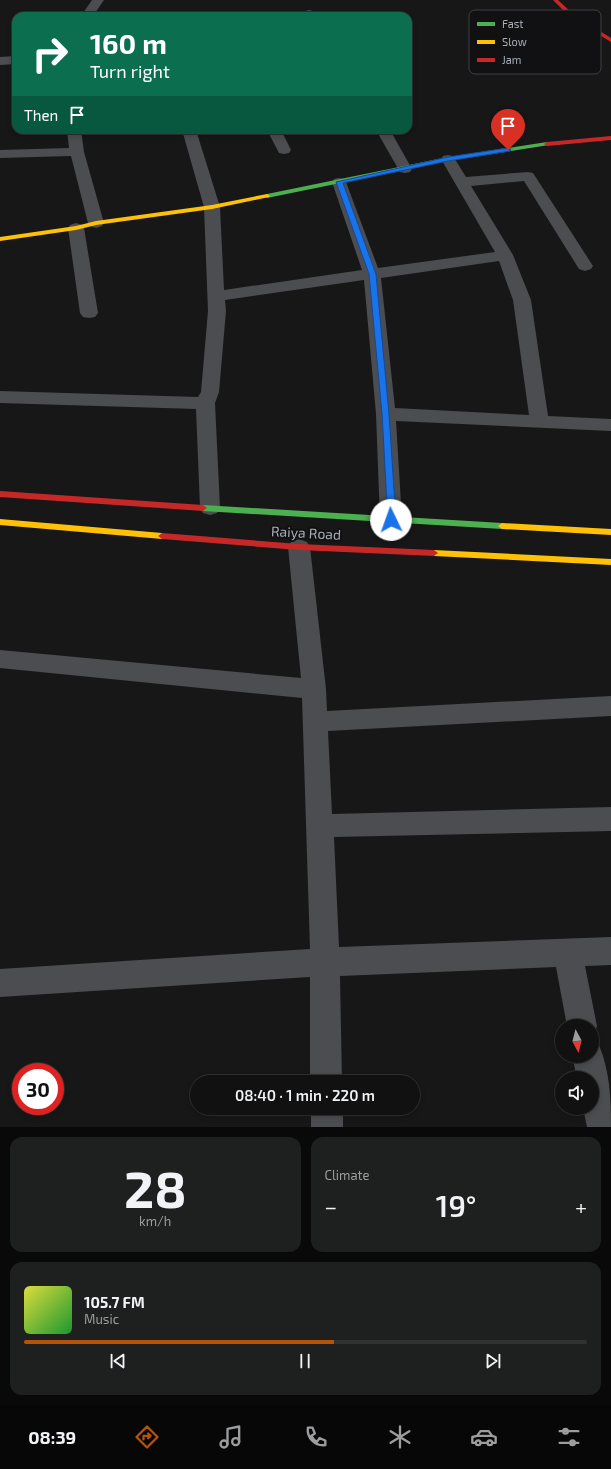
<!DOCTYPE html>
<meta charset="utf-8">
<style>
:root{--surface:#111;--page:#1e1f1f;--text:#f1f3f6;--muted:#9c9d9f;--line:#303131;--accent:#b45309}
body{margin:0;font-family:"Exo 2",sans-serif;background:var(--page);color:var(--text);height:100vh;display:flex;flex-direction:column;font-size:15px;white-space:nowrap}
*{box-sizing:border-box;margin:0}
p{font-size:13px;color:var(--muted)}
.icon{flex:none;width:22px;height:22px;fill:none;stroke:currentColor;stroke-width:2;stroke-linecap:round;stroke-linejoin:round}
.map{position:relative;height:1127px;overflow:hidden}
.panel{display:flex;flex-direction:column;gap:10px;padding:10px;background:#090909;flex:1}
.panel>*{flex:none}
.guide{position:absolute;left:12px;top:12px;width:400px;height:122px;border-radius:12px;box-shadow:0 2px 6px #0003,0 0 0 1px var(--line);background:#0b6e4f;color:#fff;overflow:hidden}
.needle{width:26px;rotate:173deg}
.buttons{position:absolute;left:555px;top:1019px;display:grid;gap:8px}
.buttons a{display:grid;place-items:center;width:44px;height:44px;border-radius:50%;background:var(--surface);box-shadow:0 2px 6px #0003,0 0 0 1px var(--line);font-size:20px}
.speed{position:absolute;left:12px;top:1063px;display:flex;gap:8px;font-size:20px;font-weight:700;text-align:center}
.speed>*{display:grid;place-content:center;width:52px;height:52px;border-radius:50%;background:var(--surface);box-shadow:0 2px 6px #0003,0 0 0 1px var(--line);line-height:1}
.speed .limit{border:6px solid #d22;background:#fff;color:#111}
.pin{position:absolute;display:grid;place-items:center;width:34px;height:34px;color:#fff;margin:-41px -17px;border-radius:50% 50% 50% 0;rotate:-45deg;box-shadow:0 0 4px #0007}
.pin .icon{rotate:45deg}
.me{position:absolute;width:44px;margin:-22px;rotate:357deg;stroke-linejoin:round;filter:drop-shadow(0 0 3px #0008)}
.turn{display:flex;align-items:center;gap:14px;height:84px;padding:0 12px;font-size:18px}
.turn .icon{width:52px;height:52px;stroke-width:2.5}
.turn b{display:block;font-size:28px;line-height:34px}
.then{display:flex;align-items:center;height:38px;padding:0 12px;background:#0003;gap:8px;font-size:15px}
.big{font-size:30px;font-weight:600;line-height:1.1}
.panel .card{flex:1;display:flex;flex-direction:column;justify-content:center;gap:6px;min-width:0;padding:0 14px;border-radius:12px;background:var(--page)}
.panel .dial{align-items:center;gap:0}
.dial b{font-size:52px;line-height:1}
.song{display:flex;align-items:center;gap:12px}
.cover{width:48px;height:48px;border-radius:6px;background:linear-gradient(135deg,hsl(60 70% 55%),hsl(130 70% 35%))}
.played{height:4px;border-radius:2px;background:linear-gradient(90deg,var(--accent) 55%,var(--line) 55%)}
.keys{display:flex;justify-content:space-around;direction:ltr}
.heat{display:flex;justify-content:space-between;align-items:center;font-size:22px;direction:ltr}
.panel .tiles{flex:1;display:grid;gap:10px;grid-template-columns:1fr 1fr}
.card:last-child{grid-column:span 2}
.trip{position:absolute;left:190px;top:1075px;width:230px;height:40px;border-radius:20px;background:var(--surface);box-shadow:0 2px 6px #0003,0 0 0 1px var(--line);font-weight:600;line-height:40px;text-align:center}
.menu{display:flex;height:64px;justify-content:space-around;align-items:center;background:#070707;color:var(--muted)}
.menu .icon{width:28px;height:28px}
.menu .active{color:var(--accent)}
.menu b{font-size:18px;color:var(--text)}
.map>svg:first-child{display:block}
</style>
<div class="map">
<svg width="611" height="1127" viewBox="0 0 611 1127">
<rect width="100%" height="100%" fill="#171717"/>
<g fill="none" stroke-linecap="round" stroke-linejoin="round">
<g fill="#4c4d50" fill-rule="evenodd">
<polygon points="92,0 104,0 93,16 81,16"/>
<polygon points="309,10 313,11 316,16 304,16 303,14 305,11"/>
<polygon points="16,56 16,64 0,65 0,57"/>
<polygon points="67,130 81,130 84,152 104,223 102,226 96,228 90,226 88,223 71,156 0,158 0,150 69,148"/>
<path d="M 182,130 L 196,130 L 220,207 L 224,290 L 362,270 L 332,182 L 334,179 L 339,178 L 344,179 L 346,182 L 378,268 L 495,252 L 441,159 L 443,156 L 448,155 L 453,156 L 466,177 L 528,172 L 533,173 L 593,266 L 591,269 L 585,271 L 579,269 L 524,181 L 471,186 L 513,255 L 531,300 L 548,416 L 611,419 L 611,431 L 396,421 L 402,520 L 398,525 L 391,527 L 384,525 L 380,520 L 376,414 L 364,280 L 225,300 L 226,311 L 219,392 L 215,403 L 220,508 L 217,513 L 210,515 L 203,513 L 200,508 L 196,409 L 0,403 L 0,391 L 198,397 L 201,392 L 208,311 L 204,207 ZM 499,261 L 513,300 L 529,415 L 395,408 L 381,278 Z"/>
<polygon points="267,130 281,130 291,150 289,153 284,154 279,153"/>
<polygon points="376,130 390,130 412,169 410,172 405,173 400,172"/>
<polygon points="76,223 82,225 84,228 98,313 95,317 89,318 83,317 80,313 68,228 70,225"/>
<polygon points="299,539 307,542 310,547 326,689 327,711 611,696 611,716 328,731 332,814 611,807 611,831 334,837 339,947 611,937 611,965 585,966 597,1026 593,1037 592,1026 567,1026 556,967 340,976 342,1082 310,1082 310,977 0,997 0,969 310,949 302,698 0,668 0,650 301,678 288,547 291,542"/>
<path d="M 592,1042 L 599,1045 C 610,1072 611,1098 611,1127 L 587,1127 L 583,1108 L 592,1108 L 592,1078 L 577,1078 L 572,1056 L 592,1056 Z"/>
<rect x="311" y="1108" width="32" height="19"/>
</g>
<g fill="#4caf50" fill-rule="evenodd">
<polygon points="547,142 550,144 549,145 448,161 267,198 264,196 267,194 448,157"/>
<polygon points="203,505 502,523 506,526 502,529 203,511 199,508"/>
</g>
<g fill="#ffc107" fill-rule="evenodd">
<polygon points="267,194 270,196 269,197 212,209 96,225 76,230 0,241 0,237 76,226 96,221 212,205"/>
<polygon points="0,519 162,533 166,536 162,539 0,525"/>
<polygon points="502,523 611,529 611,535 502,529 498,526"/>
<polygon points="434,550 611,559 611,565 434,556 430,553"/>
</g>
<g fill="#c62828" fill-rule="evenodd">
<polygon points="553,0 558,0 574,15 611,38 611,42 570,17"/>
<polygon points="611,136 611,140 547,146 544,144 547,142"/>
<polygon points="0,491 203,505 207,508 203,511 0,497"/>
<polygon points="162,533 299,544 434,550 438,553 434,556 299,550 162,539 158,536"/>
</g>
</g>
<polygon fill="#1a73e8" stroke="#114b97" points="508,148 511,150 510,151 448,161 343,183 376,274 389,414 396,520 391,523 388,522 382,414 369,274 336,182 448,157"/>
<g text-anchor="middle" stroke-width="4" stroke-linejoin="round" paint-order="stroke">
<g font-size="14" fill="#a9aeb7" stroke="#111113">
<text transform="translate(306 533) rotate(3)" y="5">Raiya Road</text>
</g>
</g>
<rect x="469" y="10" width="132" height="64" rx="6" fill="#111113" stroke="#3f4044" stroke-width="1"/>
<rect x="477" y="22" width="18" height="4" fill="#4caf50"/>
<rect x="477" y="40" width="18" height="4" fill="#ffc107"/>
<rect x="477" y="58" width="18" height="4" fill="#c62828"/>
<g font-size="11" fill="#a9aeb7">
<text x="502" y="28">Fast</text>
<text x="502" y="46">Slow</text>
<text x="502" y="64">Jam</text>
</g>
</svg>
<div class="buttons">
<a><svg class="needle" viewBox="-14 -14 28 28"><path d="M0-13l5 13h-10z" fill="#e53935"/><path d="M0 13l5-13h-10z" fill="#9c9d9f"/></svg></a>
<a><svg class="icon" aria-label="sound" viewBox="0 0 24 24"><path d="M4 9h4l5-4v14l-5-4H4zM17 9q2 3 0 6"/></svg></a>
</div>
<div class="speed"><div class="limit">30</div></div>
<div class="pin" style="left:508px;top:150px;background:#d93025"><svg class="icon" aria-label="arrive" viewBox="0 0 24 24"><path d="M6 21V4h12l-3 4 3 4H6"/></svg></div>
<svg class="me" style="left:391px;top:520px" viewBox="-20 -20 40 40"><circle r="19" fill="#fff"/><path d="M0-13L10 11 0 6-10 11z" fill="#1a73e8"/></svg>
<div class="trip">08:40 · 1 min · 220 m</div>
<div class="guide">
<div class="turn"><svg class="icon" aria-label="right" viewBox="0 0 24 24"><path d="M7 20v-9h11M14 6l5 5-5 5"/></svg><div><b>160 m</b>Turn right</div></div>
<div class="then">Then<svg class="icon" aria-label="arrive" viewBox="0 0 24 24"><path d="M6 21V4h12l-3 4 3 4H6"/></svg></div>
</div>
</div>
<section class="panel">
<div class="tiles">
<div class="card dial"><b>28</b><p>km/h</p></div>
<div class="card"><p>Climate</p>
<div class="heat"><a>−</a><b class="big">19°</b><a>+</a></div>
</div>
<div class="card">
<div class="song"><i class="cover"></i><div><b>105.7 FM</b><p>Music</p></div></div>
<div class="played"></div>
<div class="keys"><svg class="icon" aria-label="previous" viewBox="0 0 24 24"><path d="M18 5L8 12l10 7zM5 5v14"/></svg><svg class="icon" aria-label="pause" viewBox="0 0 24 24"><path d="M8 5v14M16 5v14"/></svg><svg class="icon" aria-label="next" viewBox="0 0 24 24"><path d="M6 5l10 7-10 7zM19 5v14"/></svg></div>
</div>
</div>
</section>
<nav class="menu">
<b>08:39</b>
<svg class="icon active" aria-label="directions" viewBox="0 0 24 24"><path d="M12 3l9 9-9 9-9-9zM9 14v-3h6M13 9l2 2-2 2"/></svg>
<svg class="icon" aria-label="music" viewBox="0 0 24 24"><path d="M9 18V5l10-2v13"/><circle cx="6" cy="18" r="3"/><circle cx="16" cy="16" r="3"/></svg>
<svg class="icon" aria-label="phone" viewBox="0 0 24 24"><path d="M5 4h4l2 5-3 2q2 4 5 5l2-3 5 2v4C11 20 4 13 5 4z"/></svg>
<svg class="icon" aria-label="climate" viewBox="0 0 24 24"><path d="M12 3v18M4 7l16 10M4 17L20 7"/></svg>
<svg class="icon" aria-label="car" viewBox="0 0 24 24"><path d="M5 17H2v-5l4-1 3-4h7l3 4 3 1v5h-3M9 17h6M6 11h13"/><circle cx="7" cy="17" r="2"/><circle cx="17" cy="17" r="2"/></svg>
<svg class="icon" aria-label="filters" viewBox="0 0 24 24"><path d="M4 7h16M4 17h16"/><circle cx="9" cy="7" r="2"/><circle cx="15" cy="17" r="2"/></svg>
</nav>
